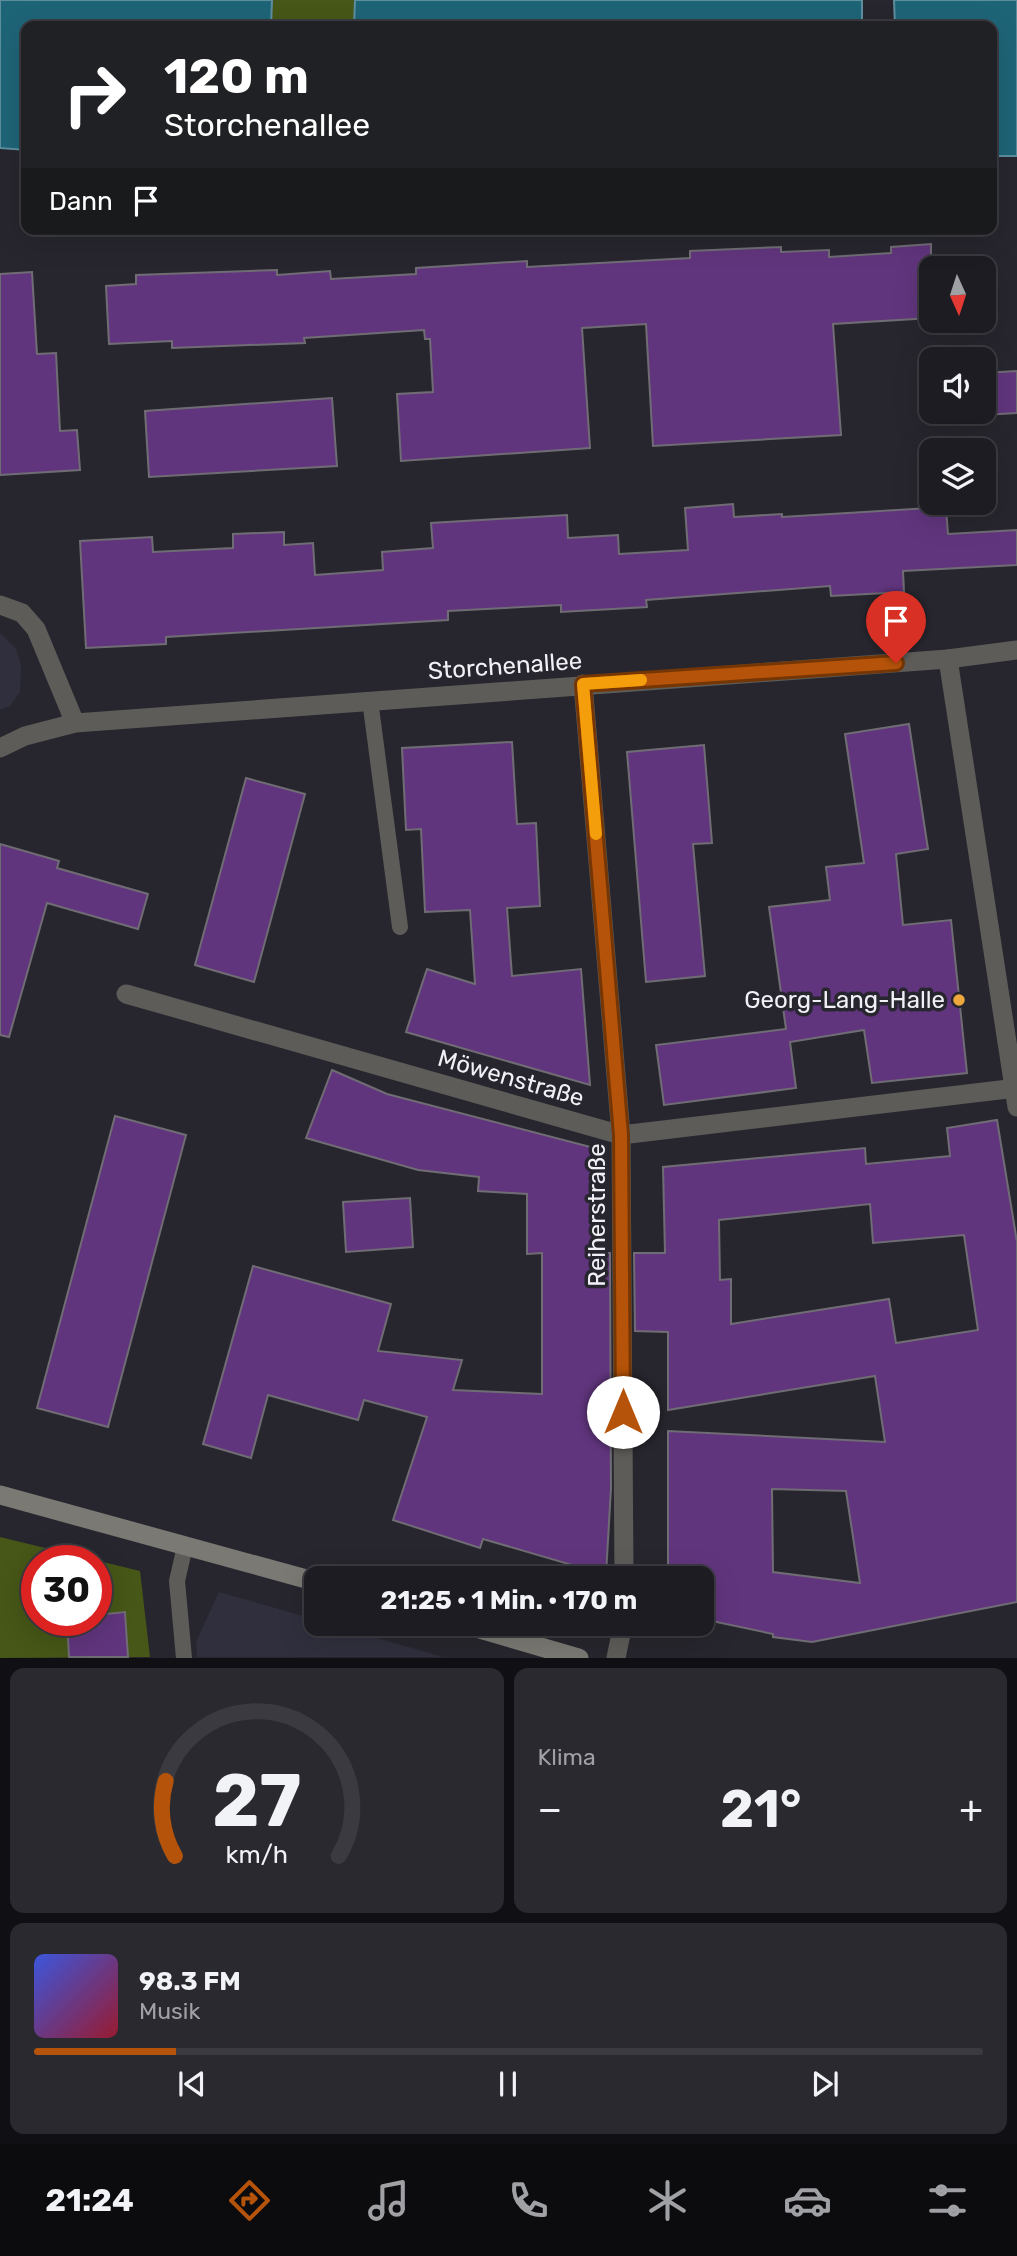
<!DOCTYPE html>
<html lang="de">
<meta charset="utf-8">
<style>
:root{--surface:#1d1c22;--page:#2a292f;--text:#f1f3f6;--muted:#a0a1a5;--line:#3b3a40;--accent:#b45309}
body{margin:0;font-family:Rubik,sans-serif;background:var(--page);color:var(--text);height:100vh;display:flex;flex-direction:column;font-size:26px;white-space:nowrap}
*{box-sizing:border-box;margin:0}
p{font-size:23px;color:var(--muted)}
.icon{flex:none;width:38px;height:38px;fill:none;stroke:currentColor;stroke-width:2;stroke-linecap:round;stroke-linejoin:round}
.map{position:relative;height:1658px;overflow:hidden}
.side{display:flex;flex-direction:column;gap:10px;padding:10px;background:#100f13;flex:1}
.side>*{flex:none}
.banner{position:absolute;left:21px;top:21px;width:976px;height:214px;border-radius:14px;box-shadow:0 7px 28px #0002,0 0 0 2px var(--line);background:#202124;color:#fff;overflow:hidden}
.needle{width:46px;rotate:177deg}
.buttons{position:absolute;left:919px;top:256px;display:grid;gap:14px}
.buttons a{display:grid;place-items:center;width:77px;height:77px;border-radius:14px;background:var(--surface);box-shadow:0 7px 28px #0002,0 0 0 2px var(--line);font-size:35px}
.speed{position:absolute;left:21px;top:1545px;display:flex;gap:14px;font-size:35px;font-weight:700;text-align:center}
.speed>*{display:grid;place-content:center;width:91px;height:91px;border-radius:50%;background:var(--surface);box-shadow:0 7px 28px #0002,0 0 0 2px var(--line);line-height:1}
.speed .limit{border:10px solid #d22;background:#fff;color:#111}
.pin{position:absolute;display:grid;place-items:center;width:60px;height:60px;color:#fff;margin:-72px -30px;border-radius:50% 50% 50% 0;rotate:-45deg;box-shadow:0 0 7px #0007}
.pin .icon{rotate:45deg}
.me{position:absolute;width:77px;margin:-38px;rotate:0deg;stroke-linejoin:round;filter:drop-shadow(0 0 5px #0008)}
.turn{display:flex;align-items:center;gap:24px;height:147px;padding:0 28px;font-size:32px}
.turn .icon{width:91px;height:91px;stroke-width:2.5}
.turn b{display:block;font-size:49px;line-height:60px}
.then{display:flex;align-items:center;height:66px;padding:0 28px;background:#0003;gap:14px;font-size:26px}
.big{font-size:52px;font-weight:700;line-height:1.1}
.side .widget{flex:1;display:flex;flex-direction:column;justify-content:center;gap:10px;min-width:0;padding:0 24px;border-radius:14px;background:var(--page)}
.side .dial{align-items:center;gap:0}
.dial svg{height:182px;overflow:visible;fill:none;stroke:var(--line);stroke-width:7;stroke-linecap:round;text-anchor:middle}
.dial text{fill:var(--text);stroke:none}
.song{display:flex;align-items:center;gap:21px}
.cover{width:84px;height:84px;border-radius:10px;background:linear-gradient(135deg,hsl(230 70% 55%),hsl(350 70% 35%))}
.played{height:7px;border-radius:4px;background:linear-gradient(90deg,var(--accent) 15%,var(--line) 15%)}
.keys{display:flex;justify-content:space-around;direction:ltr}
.heat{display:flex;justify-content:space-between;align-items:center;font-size:38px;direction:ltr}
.side .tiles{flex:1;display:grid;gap:10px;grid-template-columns:1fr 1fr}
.widget:last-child{grid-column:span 2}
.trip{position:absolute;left:304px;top:1566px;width:410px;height:70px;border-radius:14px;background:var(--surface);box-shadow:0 7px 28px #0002,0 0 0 2px var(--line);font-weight:700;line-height:70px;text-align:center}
.tabs{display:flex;height:112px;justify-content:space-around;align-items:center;background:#0c0b0e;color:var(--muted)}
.tabs .icon{width:49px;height:49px}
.tabs .current{color:var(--accent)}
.tabs b{font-size:32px;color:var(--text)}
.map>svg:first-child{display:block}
</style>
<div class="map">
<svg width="1017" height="1658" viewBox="0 0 1017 1658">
<rect width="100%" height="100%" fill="#27262e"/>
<g fill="#302f3d">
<polygon points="0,633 16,649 21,665 20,692 10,706 0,710"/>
<polygon points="219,1592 317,1620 317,1624 329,1624 443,1657 197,1657 196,1642"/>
</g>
<g fill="#465717" fill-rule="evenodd">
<polygon points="272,0 355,0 354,26 271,26"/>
<path d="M 0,1537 L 140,1571 L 150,1657 L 0,1658 ZM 37,1561 L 96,1561 L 96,1620 L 37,1620 Z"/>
</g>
<g fill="#1e6477" stroke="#5d8e9d" stroke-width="2">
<polygon points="0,0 272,0 271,26 26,26 26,150 0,148"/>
<polygon points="355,0 862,0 862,26 354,26"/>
<polygon points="894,0 1017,0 1017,156 992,156 992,26 895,26"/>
</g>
<g fill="#61357d" stroke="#706c74" stroke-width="2" fill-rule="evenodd">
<polygon points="931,244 931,318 833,324 841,435 653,446 646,324 582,328 590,448 401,461 397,394 433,392 430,339 425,339 424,330 304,338 305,343 172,348 172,341 109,344 106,286 136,284 136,275 277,270 277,275 330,271 331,279 416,274 416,268 527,261 527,267 690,258 690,251 781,247 781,252 829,250 829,257 891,253 891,247"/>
<polygon points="32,272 37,354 56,353 60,431 77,430 80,470 0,475 0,274"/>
<polygon points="1017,371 1017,413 984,415 984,373"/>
<polygon points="332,398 337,466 149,477 145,411"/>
<polygon points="733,504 734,517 782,514 782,517 946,507 948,534 1017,530 1017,565 903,571 904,592 831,596 830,586 646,600 647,607 561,612 561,605 448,611 448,620 166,637 166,644 86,648 80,541 152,537 153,552 233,548 233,534 284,532 284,545 313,543 315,575 383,570 382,552 433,548 431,523 567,515 568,538 618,535 619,554 688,550 685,508"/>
<polygon points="909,724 928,849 896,854 903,925 951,920 967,1073 872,1083 864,1030 790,1042 796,1088 664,1105 656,1045 786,1029 769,907 830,900 826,867 864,863 845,734"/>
<polygon points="512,742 517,824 536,823 540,906 507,908 512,976 581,969 590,1085 406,1032 427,969 475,984 470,910 425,912 421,829 406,830 402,748"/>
<polygon points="704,745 712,843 693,844 705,976 646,982 627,752"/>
<polygon points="246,778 305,794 254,982 195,965"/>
<polygon points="0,844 59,861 57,868 148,894 138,929 47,903 9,1037 0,1035"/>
<polygon points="332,1070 387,1094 602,1150 598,1253 610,1253 611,1488 606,1575 483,1539 480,1548 393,1520 427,1417 364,1400 358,1420 268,1395 251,1458 203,1444 253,1266 391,1304 378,1351 462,1360 453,1390 542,1394 542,1253 527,1254 527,1194 478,1191 479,1177 418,1170 306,1138"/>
<polygon points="115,1116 186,1135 108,1427 37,1408"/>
<path d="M 997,1120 L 1017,1242 L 1017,1602 L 812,1642 L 773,1637 L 773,1634 L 702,1619 L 702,1578 L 668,1578 L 668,1431 L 885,1442 L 875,1376 L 668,1410 L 668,1332 L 635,1331 L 634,1253 L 665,1253 L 663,1167 L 865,1148 L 866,1164 L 950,1156 L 947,1128 ZM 870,1204 L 873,1243 L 964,1235 L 978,1330 L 896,1343 L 889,1299 L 731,1324 L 731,1279 L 720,1280 L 719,1220 ZM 772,1489 L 846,1491 L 860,1583 L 773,1572 Z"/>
<polygon points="410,1198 413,1247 346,1252 343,1202"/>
<polygon points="125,1612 128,1657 69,1657 67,1620 96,1620 96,1615"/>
</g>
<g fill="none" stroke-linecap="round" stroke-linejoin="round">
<g stroke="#5d5c58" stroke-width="16">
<polyline points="370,700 400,927"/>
<polyline points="184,1658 177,1581 185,1546"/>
</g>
<g stroke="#5d5c58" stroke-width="19">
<polyline points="0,605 22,613 36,629 75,723"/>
<polyline points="948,659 1017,1107"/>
<polyline points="583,684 621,1135 624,1578"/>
<polyline points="0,748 25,736 75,723 948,659 1017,650"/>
<polyline points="126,994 621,1135 1017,1088"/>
<polyline points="616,1658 623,1624"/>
</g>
<g stroke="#7b7973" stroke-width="19">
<polyline points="0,1495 317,1582"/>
<polyline points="462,1624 579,1658"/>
</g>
</g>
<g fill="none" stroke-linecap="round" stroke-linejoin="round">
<defs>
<polyline id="route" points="623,1412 621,1135 583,684 896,663"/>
</defs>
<use href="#route" stroke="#753606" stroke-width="18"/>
<use href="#route" stroke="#b45309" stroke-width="12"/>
<polyline stroke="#f59e0b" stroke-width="12" points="596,834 583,684 641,680"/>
</g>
<circle fill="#eea73d" stroke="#27262e" stroke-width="2.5" cx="959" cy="1000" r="7"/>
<g text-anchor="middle" stroke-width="7" stroke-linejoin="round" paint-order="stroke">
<g font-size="24" fill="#f0f0f6" stroke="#27262e">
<text transform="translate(505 666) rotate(-4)" y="8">Storchenallee</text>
<text transform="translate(511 1078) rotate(16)" y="8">Möwenstraße</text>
<text transform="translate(597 1215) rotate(-90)" y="8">Reiherstraße</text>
</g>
<g font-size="24" fill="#f0f0f6" stroke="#27262e" text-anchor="end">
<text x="945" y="1008">Georg-Lang-Halle</text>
</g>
</g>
</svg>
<div class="buttons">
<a><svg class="needle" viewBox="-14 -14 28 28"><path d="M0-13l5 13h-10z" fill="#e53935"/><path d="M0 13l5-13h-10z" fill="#a0a1a5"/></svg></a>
<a><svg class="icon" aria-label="sound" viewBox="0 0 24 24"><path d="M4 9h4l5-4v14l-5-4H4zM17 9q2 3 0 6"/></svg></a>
<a><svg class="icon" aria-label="layers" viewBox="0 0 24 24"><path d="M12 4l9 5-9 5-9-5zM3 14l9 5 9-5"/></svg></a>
</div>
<div class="speed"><div class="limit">30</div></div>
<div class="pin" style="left:896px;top:663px;background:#d93025"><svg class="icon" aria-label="arrive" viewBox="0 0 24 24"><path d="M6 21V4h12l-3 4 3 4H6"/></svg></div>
<svg class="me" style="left:623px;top:1412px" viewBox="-20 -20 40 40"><circle r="19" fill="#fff"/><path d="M0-13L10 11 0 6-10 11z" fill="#b45309"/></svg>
<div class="trip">21:25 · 1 Min. · 170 m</div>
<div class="banner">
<div class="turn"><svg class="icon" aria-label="right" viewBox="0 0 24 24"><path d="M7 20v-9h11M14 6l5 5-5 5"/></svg><div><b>120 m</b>Storchenallee</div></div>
<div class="then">Dann<svg class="icon" aria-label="arrive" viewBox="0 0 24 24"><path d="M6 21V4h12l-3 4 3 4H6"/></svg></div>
</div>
</div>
<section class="side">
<div class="tiles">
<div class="widget dial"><svg viewBox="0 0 100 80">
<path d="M14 69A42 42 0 1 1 86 69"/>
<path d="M14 69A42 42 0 0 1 10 36" stroke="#b45309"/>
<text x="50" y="56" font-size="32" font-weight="700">27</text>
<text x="50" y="72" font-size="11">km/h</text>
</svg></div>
<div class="widget"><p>Klima</p>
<div class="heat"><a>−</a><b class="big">21°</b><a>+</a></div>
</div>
<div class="widget">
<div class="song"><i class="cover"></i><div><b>98.3 FM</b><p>Musik</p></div></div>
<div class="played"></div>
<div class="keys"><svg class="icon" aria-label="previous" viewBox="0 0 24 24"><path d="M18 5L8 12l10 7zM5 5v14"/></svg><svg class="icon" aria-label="pause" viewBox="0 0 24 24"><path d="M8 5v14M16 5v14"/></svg><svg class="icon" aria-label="next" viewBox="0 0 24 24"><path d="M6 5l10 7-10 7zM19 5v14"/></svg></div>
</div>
</div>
</section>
<nav class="tabs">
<b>21:24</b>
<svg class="icon current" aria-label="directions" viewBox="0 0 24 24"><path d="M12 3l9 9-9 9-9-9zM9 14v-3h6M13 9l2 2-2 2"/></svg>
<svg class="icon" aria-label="music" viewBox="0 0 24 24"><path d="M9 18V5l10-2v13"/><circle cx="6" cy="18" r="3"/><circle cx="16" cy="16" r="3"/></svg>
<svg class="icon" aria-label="phone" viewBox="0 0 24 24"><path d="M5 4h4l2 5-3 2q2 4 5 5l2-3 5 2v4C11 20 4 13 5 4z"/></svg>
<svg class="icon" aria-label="climate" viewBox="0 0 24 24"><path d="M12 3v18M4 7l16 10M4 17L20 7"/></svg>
<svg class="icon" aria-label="car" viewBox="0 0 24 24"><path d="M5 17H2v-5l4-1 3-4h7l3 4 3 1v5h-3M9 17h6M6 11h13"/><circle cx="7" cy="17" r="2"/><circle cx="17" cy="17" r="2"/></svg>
<svg class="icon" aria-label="filters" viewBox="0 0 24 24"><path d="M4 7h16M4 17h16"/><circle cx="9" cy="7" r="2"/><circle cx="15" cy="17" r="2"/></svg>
</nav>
